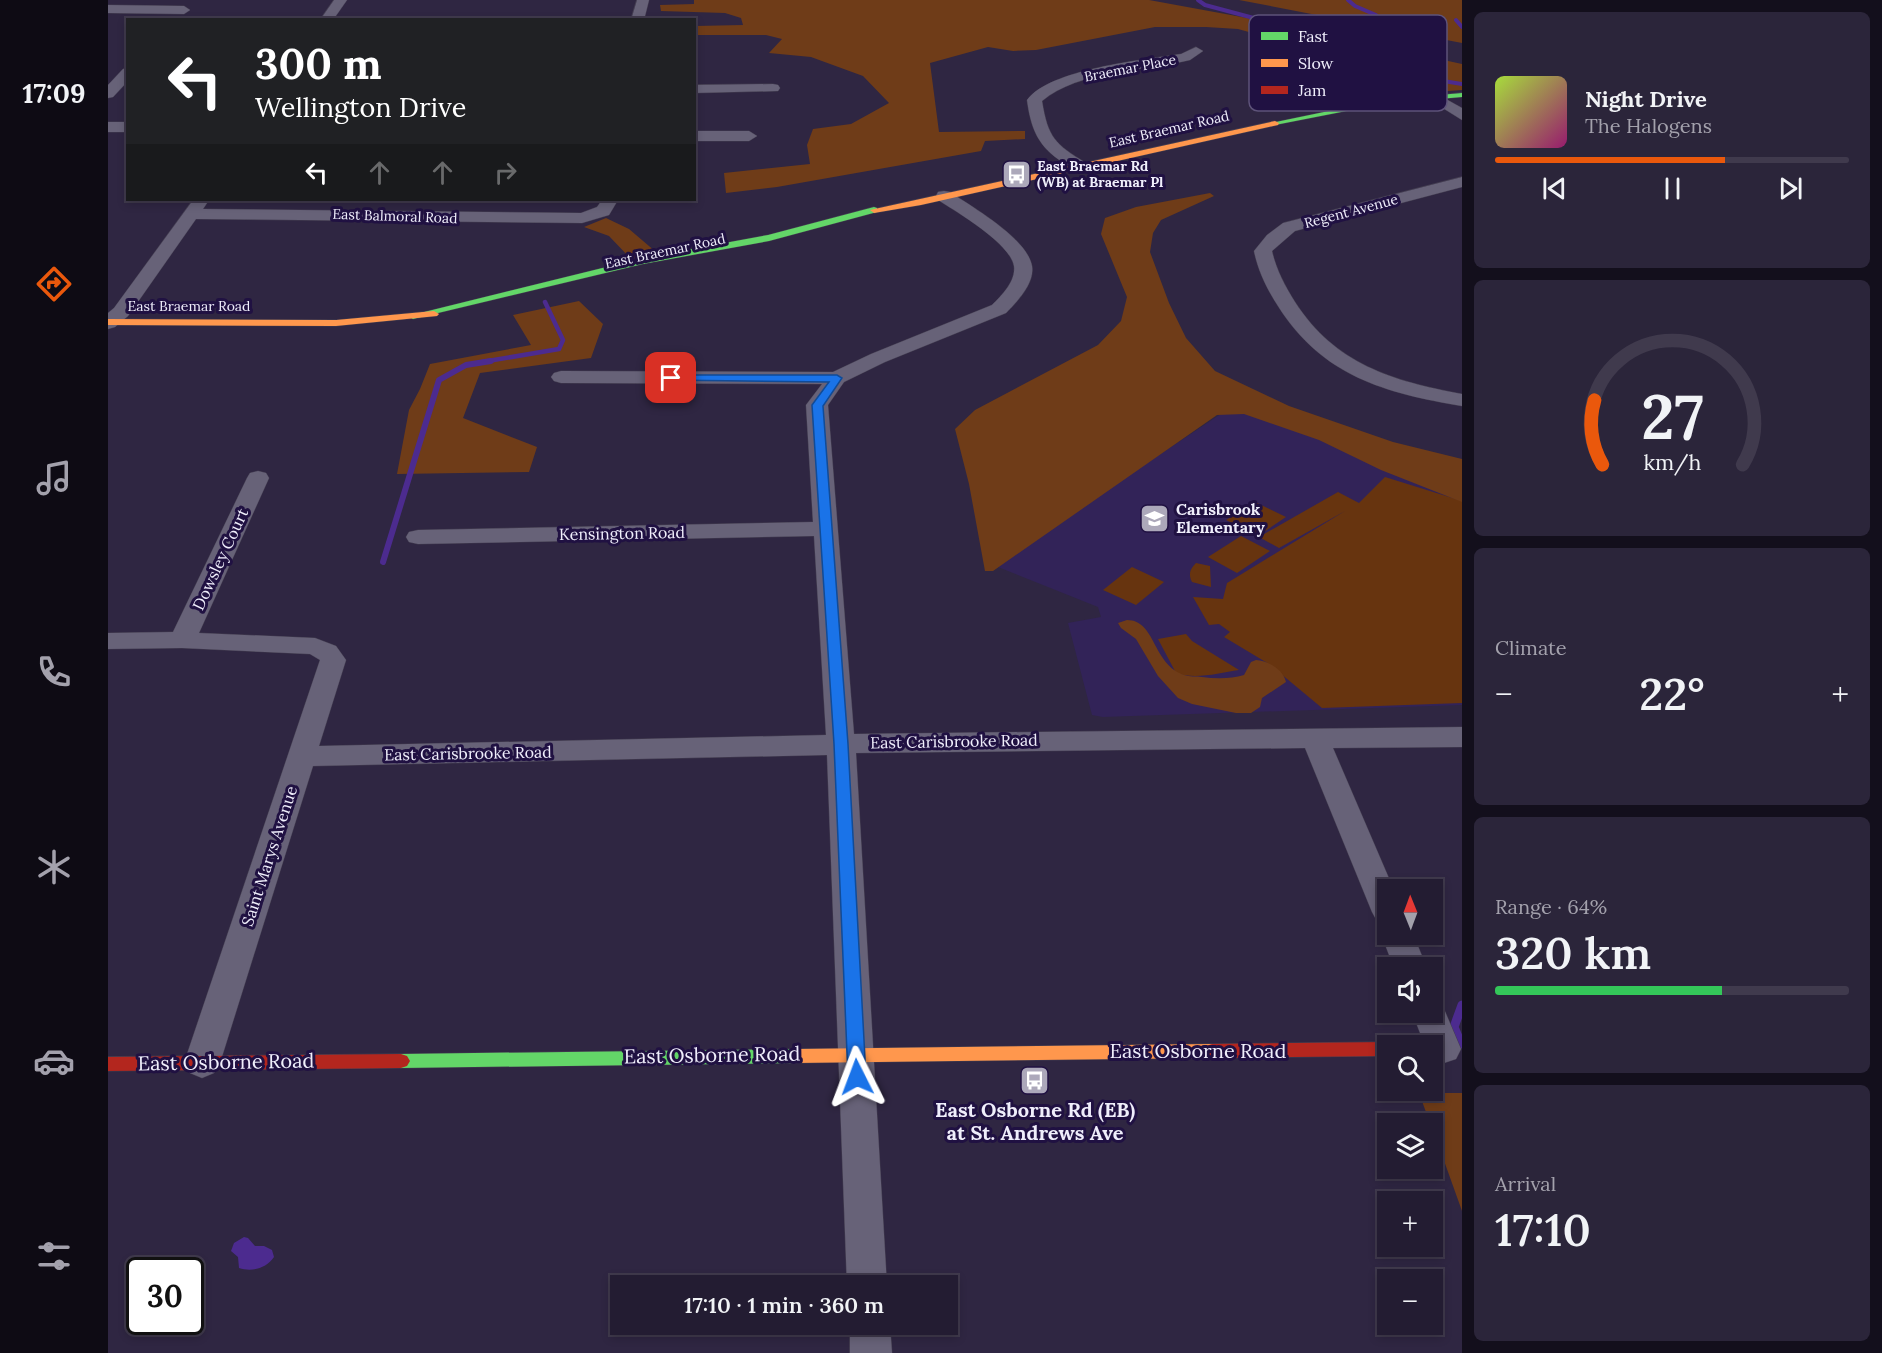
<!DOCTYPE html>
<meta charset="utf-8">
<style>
:root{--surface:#231c32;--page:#2b253a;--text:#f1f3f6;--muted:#a3a1ac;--line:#403a4d;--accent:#ea580c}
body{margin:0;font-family:Lora,serif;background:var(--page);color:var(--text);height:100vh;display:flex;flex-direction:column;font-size:22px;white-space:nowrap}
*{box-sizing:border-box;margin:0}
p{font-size:20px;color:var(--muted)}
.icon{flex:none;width:33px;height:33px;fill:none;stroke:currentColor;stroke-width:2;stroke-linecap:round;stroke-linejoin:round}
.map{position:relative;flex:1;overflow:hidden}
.sheet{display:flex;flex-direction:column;gap:12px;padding:12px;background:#130f1c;width:420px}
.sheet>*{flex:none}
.hud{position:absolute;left:18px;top:18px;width:570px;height:183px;border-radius:0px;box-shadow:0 3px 9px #0003,0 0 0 2px var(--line);background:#202124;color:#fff;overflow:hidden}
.needle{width:39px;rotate:359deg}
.buttons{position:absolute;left:1269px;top:879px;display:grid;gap:12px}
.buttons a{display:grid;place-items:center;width:66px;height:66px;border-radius:0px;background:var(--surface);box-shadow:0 3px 9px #0003,0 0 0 2px var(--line);font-size:30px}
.speed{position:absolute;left:18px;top:1257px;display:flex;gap:12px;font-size:30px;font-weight:700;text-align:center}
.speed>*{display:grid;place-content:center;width:78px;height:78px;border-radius:50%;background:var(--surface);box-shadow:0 3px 9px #0003,0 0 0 2px var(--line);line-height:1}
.speed .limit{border:3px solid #111;border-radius:9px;background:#fff;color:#111}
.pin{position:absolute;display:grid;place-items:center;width:51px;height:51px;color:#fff;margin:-26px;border-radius:12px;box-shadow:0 3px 9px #0006}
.me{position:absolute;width:66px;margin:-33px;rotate:357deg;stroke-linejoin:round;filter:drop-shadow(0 0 4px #0008)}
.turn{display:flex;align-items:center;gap:21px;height:126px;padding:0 30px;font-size:27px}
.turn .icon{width:78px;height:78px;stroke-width:2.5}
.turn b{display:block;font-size:42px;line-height:51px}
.lanes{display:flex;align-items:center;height:57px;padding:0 30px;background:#0003;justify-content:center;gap:30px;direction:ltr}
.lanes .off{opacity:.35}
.big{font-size:45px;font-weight:600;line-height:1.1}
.sheet .widget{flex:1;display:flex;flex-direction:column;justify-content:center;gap:9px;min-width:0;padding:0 21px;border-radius:9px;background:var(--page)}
.sheet .dial{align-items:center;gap:0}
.dial svg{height:156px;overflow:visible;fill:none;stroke:var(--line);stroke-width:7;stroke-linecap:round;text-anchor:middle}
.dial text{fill:var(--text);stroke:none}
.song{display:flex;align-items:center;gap:18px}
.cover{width:72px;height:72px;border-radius:9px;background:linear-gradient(135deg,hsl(80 70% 55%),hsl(320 70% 35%))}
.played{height:6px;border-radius:3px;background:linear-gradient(90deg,var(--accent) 65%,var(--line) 65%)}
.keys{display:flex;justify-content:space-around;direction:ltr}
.heat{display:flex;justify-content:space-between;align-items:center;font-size:33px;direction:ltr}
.charge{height:9px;border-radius:4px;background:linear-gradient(90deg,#34c759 64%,var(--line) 0)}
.trip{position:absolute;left:502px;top:1275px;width:348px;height:60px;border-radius:0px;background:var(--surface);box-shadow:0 3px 9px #0003,0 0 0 2px var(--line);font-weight:600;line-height:60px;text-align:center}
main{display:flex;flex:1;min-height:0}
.dock{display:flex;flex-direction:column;width:108px;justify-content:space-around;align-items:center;background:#0e0b14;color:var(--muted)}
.dock .icon{width:42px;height:42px}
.dock .active{color:var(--accent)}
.dock b{font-size:27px;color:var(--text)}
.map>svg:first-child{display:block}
</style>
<main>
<nav class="dock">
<b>17:09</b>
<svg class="icon active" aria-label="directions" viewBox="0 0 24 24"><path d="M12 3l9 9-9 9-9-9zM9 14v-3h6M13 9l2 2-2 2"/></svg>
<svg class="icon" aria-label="music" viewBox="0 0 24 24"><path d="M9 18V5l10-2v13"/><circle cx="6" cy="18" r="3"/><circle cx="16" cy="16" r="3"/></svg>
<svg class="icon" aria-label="phone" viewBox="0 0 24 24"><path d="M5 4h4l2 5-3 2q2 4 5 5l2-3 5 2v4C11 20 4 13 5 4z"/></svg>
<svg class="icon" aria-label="climate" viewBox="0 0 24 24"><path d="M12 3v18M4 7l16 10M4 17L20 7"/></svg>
<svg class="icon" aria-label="car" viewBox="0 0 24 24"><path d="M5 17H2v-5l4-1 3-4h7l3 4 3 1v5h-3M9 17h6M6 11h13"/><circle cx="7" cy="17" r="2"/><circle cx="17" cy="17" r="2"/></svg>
<svg class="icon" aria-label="filters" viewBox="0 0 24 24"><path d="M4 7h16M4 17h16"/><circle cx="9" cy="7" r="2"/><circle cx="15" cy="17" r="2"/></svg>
</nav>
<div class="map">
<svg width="1354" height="1353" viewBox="0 0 1354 1353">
<rect width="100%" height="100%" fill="#2f2642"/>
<polygon fill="#322358" points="1125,406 1354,491 1354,705 995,717 984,715 960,623 993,617 990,607 885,565"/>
<g fill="#67340f">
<polygon points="1277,477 1354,501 1354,703 1214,708 1161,664 1116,637 1122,632 1111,624 1101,625 1085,597 1115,599 1119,583 1237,511 1171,548 1151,537 1230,492 1251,503"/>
<polygon points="1147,502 1178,517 1150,536 1118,520"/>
<polygon points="1133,536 1162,551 1129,573 1100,557"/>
<path d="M 1088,563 L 1102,566 L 1103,587 L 1084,582 C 1080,574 1082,569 1088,563 Z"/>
<polygon points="1024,567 1056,582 1028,605 995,590"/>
<path d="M 1078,634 L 1084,641 L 1131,670 C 1111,673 1087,680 1068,673 L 1050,639 Z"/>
</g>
<g fill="#6f3c18">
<polygon points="586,0 1041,0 1161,22 1354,64 1354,90 1301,94 1252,66 1208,71 1148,34 1130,29 1098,27 1047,27 928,50 905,51 880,47 822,63 831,132 917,131 917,139 877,141 873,151 669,187 618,193 616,173 702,164 699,145 705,129 743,124 781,103 755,76 703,57 661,53 674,39 658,35 587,35 587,26 635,25 633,18 617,13 553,11 552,5 586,4"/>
<polygon points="1131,0 1354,0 1354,43"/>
<polygon points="1102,193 1106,196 1053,220 1045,233 1042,252 1061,303 1078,338 1107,371 1181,406 1285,442 1354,459 1354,502 1273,470 1211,440 1136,414 1109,415 885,571 877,571 861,484 847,429 867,410 990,345 1013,321 1019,297 993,234 997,218 1028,207"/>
<polygon points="498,218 521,229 548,252 523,259 501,236 476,227"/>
<polygon points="471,301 495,324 483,358 372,373 355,418 429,447 421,472 289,474 301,410 312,389 322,364 423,345 405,315"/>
<path d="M 1019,620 C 1048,620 1044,664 1076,675 C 1081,677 1089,676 1094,677 C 1108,679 1123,679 1136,675 L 1143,662 L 1148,660 C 1160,661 1175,669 1178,682 L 1154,698 L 1152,707 L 1143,713 L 1128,713 L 1084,704 L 1070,698 L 1050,676 L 1028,639 L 1013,628 L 1010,623 Z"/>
<polygon points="1311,1093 1354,1093 1354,1211 1325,1130 1324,1124 1322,1123"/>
</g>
<path fill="#4c2b8f" d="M 136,1237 L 140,1238 L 147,1246 L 156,1246 L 164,1250 L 166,1257 C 158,1269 143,1272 131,1268 L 130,1257 L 123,1251 L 126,1243 Z"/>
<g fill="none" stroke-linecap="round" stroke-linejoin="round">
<g stroke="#4c2b8f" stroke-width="4">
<polyline points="1090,0 1097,5 1198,32 1257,33"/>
<polyline points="1240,0 1247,6 1268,15 1266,19 1284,46 1283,61 1329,80 1354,84"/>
<polyline points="1348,20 1354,27"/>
</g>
<polyline stroke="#4c2b8f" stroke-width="4.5" points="374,362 451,349 455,340 437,302"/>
<polyline stroke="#4c2b8f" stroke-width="6" points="275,562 331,380 358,365 383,361"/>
<polyline stroke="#4c2b8f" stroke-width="9" points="1353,1044 1346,1027 1354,1005"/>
<defs>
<g id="street">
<polygon points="226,0 239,0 225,20 212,20"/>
<polygon points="529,0 541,0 536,20 523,20"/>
<polygon points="0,5 76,6 82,10 76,14 0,13"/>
<path d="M 1088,47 L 1095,51 L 1082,60 C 1036,71 971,70 934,101 C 940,138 947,144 978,163 L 980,166 L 978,169 C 969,172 963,168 956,163 C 930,147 923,129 919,100 C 942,69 1035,60 1073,54 Z"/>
<polygon points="20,68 20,81 5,97 0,98 0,85 15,69"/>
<polygon points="665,84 670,85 672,88 670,91 586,93 586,85"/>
<polygon points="1327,93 1354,108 1354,120 1322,100 1320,97 1322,94"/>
<rect x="0" y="122" width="20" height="10"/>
<polygon points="586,131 641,131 649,136 641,141 586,141"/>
<path d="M 1354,177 L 1354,187 L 1187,231 L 1164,251 C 1168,269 1177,286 1187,302 C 1227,364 1284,381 1354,394 L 1354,406 C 1277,393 1214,376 1170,306 C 1159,289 1150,271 1146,251 L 1159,235 L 1175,223 Z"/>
<path d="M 836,191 L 842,192 C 864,207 919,238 924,266 C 927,283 909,302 898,313 L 777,362 L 736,382 L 720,405 L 746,734 L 1354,727 L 1354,747 L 1225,748 L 1286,890 L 1280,890 L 1280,924 L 1269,921 L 1264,912 L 1197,748 L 748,753 L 779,1286 L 739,1286 L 719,755 L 205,766 L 112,1063 L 106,1073 L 94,1078 L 82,1073 L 76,1063 L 212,660 L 202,654 L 74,648 L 0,649 L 0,633 L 65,632 L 139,478 L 142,473 L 150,471 L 158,473 L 161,478 L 91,633 L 207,638 L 228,646 L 238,660 L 211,746 L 718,735 L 706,536 L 310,544 L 301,542 L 298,537 L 301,532 L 310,530 L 705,522 L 698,405 L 714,384 L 453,383 L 446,381 L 443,377 L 446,373 L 453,371 L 725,372 L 763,354 L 884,305 C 894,295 908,281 906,266 C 902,243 849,212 830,200 L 828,196 L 830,192 Z"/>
<polygon points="85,200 101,200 95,209 473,213 489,207 494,200 510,200 501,215 474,223 88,219 20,316 7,327 0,329 0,313 6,308"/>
<polygon points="1280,924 1280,934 1305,934 1319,968 1286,968 1273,934"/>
<polygon points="1324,999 1333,1002 1353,1049 1348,1059 1336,1063 1324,1060 1324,1046 1317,1046 1304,1012 1324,1012"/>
<polygon points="742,1324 782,1324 784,1353 742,1353"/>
</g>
<g id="fast">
<polygon points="1354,93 1354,97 1274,104 1167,125 1163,123 1274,100"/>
<polygon points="766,207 769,208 769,212 661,241 535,264 305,319 300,316 535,258 660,235"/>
<polygon points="688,1049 694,1051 697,1056 694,1061 688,1063 293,1068 287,1066 284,1061 287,1056 293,1054"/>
</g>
<g id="slow">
<polygon points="1167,121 1171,123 1170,125 813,205 766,213 762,210"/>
<polygon points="326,311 331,314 329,316 228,326 0,325 0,319 228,320"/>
<polygon points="1104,1044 1110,1046 1113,1051 1110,1056 1104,1058 688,1063 682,1061 679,1056 682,1051 688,1049"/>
</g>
<g id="jam">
<polygon points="1280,1042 1287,1046 1280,1046 1280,1056 1104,1058 1098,1056 1095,1051 1098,1046 1104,1044"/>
<polygon points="293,1054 299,1056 302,1061 299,1066 293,1068 0,1071 0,1057"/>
</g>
</defs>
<use href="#street" stroke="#433d50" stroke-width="1"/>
<use href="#fast" stroke="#433d50" stroke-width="1"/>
<use href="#slow" stroke="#433d50" stroke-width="1"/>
<use href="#jam" stroke="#433d50" stroke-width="1"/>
<use href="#street" fill="#676278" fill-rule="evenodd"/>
<use href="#fast" fill="#63d668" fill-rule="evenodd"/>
<use href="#slow" fill="#ff974d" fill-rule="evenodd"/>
<use href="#jam" fill="#b3261e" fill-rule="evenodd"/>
</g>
<polygon fill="#1a73e8" stroke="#114b97" stroke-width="1.5" points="563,375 729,375 734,378 715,406 740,744 758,1077 755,1082 749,1084 742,1082 740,1077 726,744 704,405 721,382 560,380 560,376"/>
<defs>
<symbol id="bus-square" viewBox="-11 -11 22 22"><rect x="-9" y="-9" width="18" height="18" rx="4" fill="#aca8ba" stroke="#201142"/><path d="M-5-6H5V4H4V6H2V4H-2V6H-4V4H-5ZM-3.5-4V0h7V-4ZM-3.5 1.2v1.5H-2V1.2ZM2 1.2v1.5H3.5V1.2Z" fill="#fff"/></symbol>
<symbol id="school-square" viewBox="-11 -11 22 22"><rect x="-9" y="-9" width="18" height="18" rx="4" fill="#aca8ba" stroke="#201142"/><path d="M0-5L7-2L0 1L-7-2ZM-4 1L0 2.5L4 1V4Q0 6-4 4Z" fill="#fff"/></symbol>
</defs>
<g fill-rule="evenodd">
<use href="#bus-square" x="892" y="158" width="33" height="33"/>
<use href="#school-square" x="1030" y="502" width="33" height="33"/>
<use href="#bus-square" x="910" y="1064" width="33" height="33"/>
</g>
<g text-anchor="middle" stroke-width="6" stroke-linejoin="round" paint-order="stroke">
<g font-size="14" fill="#efeefb" stroke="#201142">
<text transform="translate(1022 68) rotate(-11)" y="5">Braemar Place</text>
<text transform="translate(1061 129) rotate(-13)" y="5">East Braemar Road</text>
<text transform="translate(1243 211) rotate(-15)" y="5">Regent Avenue</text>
<text transform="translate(287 216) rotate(2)" y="5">East Balmoral Road</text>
<text transform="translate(557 251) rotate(-12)" y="5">East Braemar Road</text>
<text x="81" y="311">East Braemar Road</text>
</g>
<g font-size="14" font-weight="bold" fill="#efeefb" stroke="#201142" text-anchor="start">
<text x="929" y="171">East Braemar Rd<tspan x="929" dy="16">(WB) at Braemar Pl</tspan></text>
</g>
<g font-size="16" font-weight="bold" fill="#efeefb" stroke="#201142" text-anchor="start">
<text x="1068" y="515">Carisbrook<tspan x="1068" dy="18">Elementary</tspan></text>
</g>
<g font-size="16" fill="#efeefb" stroke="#201142">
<text transform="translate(514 533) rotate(-1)" y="6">Kensington Road</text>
<text transform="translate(112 559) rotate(-65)" y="6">Dowsley Court</text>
<text transform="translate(846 741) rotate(-1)" y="6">East Carisbrooke Road</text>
<text transform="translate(360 753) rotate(-1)" y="6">East Carisbrooke Road</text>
<text transform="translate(161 856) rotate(-72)" y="6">Saint Marys Avenue</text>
</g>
<g font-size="20" fill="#efeefb" stroke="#201142">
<text x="1090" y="1058">East Osborne Road</text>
<text transform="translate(604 1055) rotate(-1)" y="7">East Osborne Road</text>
<text transform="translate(118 1062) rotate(-1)" y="7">East Osborne Road</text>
</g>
<g font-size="20" font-weight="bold" fill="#efeefb" stroke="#201142">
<text x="927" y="1117">East Osborne Rd (EB)<tspan x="927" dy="23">at St. Andrews Ave</tspan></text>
</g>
</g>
<rect x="1141" y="15" width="198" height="96" rx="9" fill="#201142" stroke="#5e537a" stroke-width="1.5"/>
<rect x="1153" y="32" width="27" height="8" fill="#63d668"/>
<rect x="1153" y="59" width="27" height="8" fill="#ff974d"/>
<rect x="1153" y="86" width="27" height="8" fill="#b3261e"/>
<g font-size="16" fill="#efeefb">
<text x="1190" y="42">Fast</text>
<text x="1190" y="69">Slow</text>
<text x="1190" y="96">Jam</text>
</g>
</svg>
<div class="buttons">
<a><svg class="needle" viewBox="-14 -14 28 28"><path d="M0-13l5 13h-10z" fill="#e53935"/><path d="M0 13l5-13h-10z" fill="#a3a1ac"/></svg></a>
<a><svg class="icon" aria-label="sound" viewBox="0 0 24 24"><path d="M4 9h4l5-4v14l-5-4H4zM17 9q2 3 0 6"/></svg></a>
<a><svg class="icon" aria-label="search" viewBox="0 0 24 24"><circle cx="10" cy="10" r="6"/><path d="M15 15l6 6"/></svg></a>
<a><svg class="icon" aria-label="layers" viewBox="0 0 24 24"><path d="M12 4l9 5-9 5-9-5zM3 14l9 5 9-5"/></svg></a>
<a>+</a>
<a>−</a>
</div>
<div class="speed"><div class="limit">30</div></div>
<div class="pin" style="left:563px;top:378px;background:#d93025"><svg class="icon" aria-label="arrive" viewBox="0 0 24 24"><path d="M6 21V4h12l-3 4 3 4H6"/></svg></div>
<svg class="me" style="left:749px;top:1077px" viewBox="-20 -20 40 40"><path d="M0-17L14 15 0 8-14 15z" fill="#1a73e8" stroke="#fff" stroke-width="4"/></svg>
<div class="trip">17:10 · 1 min · 360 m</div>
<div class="hud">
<div class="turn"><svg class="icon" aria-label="left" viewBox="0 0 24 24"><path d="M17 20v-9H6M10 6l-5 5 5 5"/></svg><div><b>300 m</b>Wellington Drive</div></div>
<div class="lanes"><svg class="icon" aria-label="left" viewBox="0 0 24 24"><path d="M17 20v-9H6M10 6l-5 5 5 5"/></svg><svg class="icon off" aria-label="ahead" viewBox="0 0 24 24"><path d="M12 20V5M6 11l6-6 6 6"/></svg><svg class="icon off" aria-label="ahead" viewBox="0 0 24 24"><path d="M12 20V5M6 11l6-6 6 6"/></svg><svg class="icon off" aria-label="right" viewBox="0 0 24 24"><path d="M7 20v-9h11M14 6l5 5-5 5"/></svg></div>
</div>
</div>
<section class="sheet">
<div class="widget">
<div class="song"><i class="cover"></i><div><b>Night Drive</b><p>The Halogens</p></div></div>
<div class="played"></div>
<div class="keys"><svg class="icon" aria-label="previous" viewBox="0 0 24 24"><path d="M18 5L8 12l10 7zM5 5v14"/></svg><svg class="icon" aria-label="pause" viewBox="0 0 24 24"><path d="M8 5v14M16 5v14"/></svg><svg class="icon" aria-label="next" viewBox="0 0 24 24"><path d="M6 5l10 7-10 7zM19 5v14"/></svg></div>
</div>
<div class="widget dial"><svg viewBox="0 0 100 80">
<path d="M14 69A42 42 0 1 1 86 69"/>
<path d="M14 69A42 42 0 0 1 10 36" stroke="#ea580c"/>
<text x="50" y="56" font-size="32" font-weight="700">27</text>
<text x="50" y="72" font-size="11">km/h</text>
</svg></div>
<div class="widget"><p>Climate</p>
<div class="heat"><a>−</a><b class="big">22°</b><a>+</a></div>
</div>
<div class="widget"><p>Range · 64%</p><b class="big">320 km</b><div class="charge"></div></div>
<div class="widget"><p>Arrival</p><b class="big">17:10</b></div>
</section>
</main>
